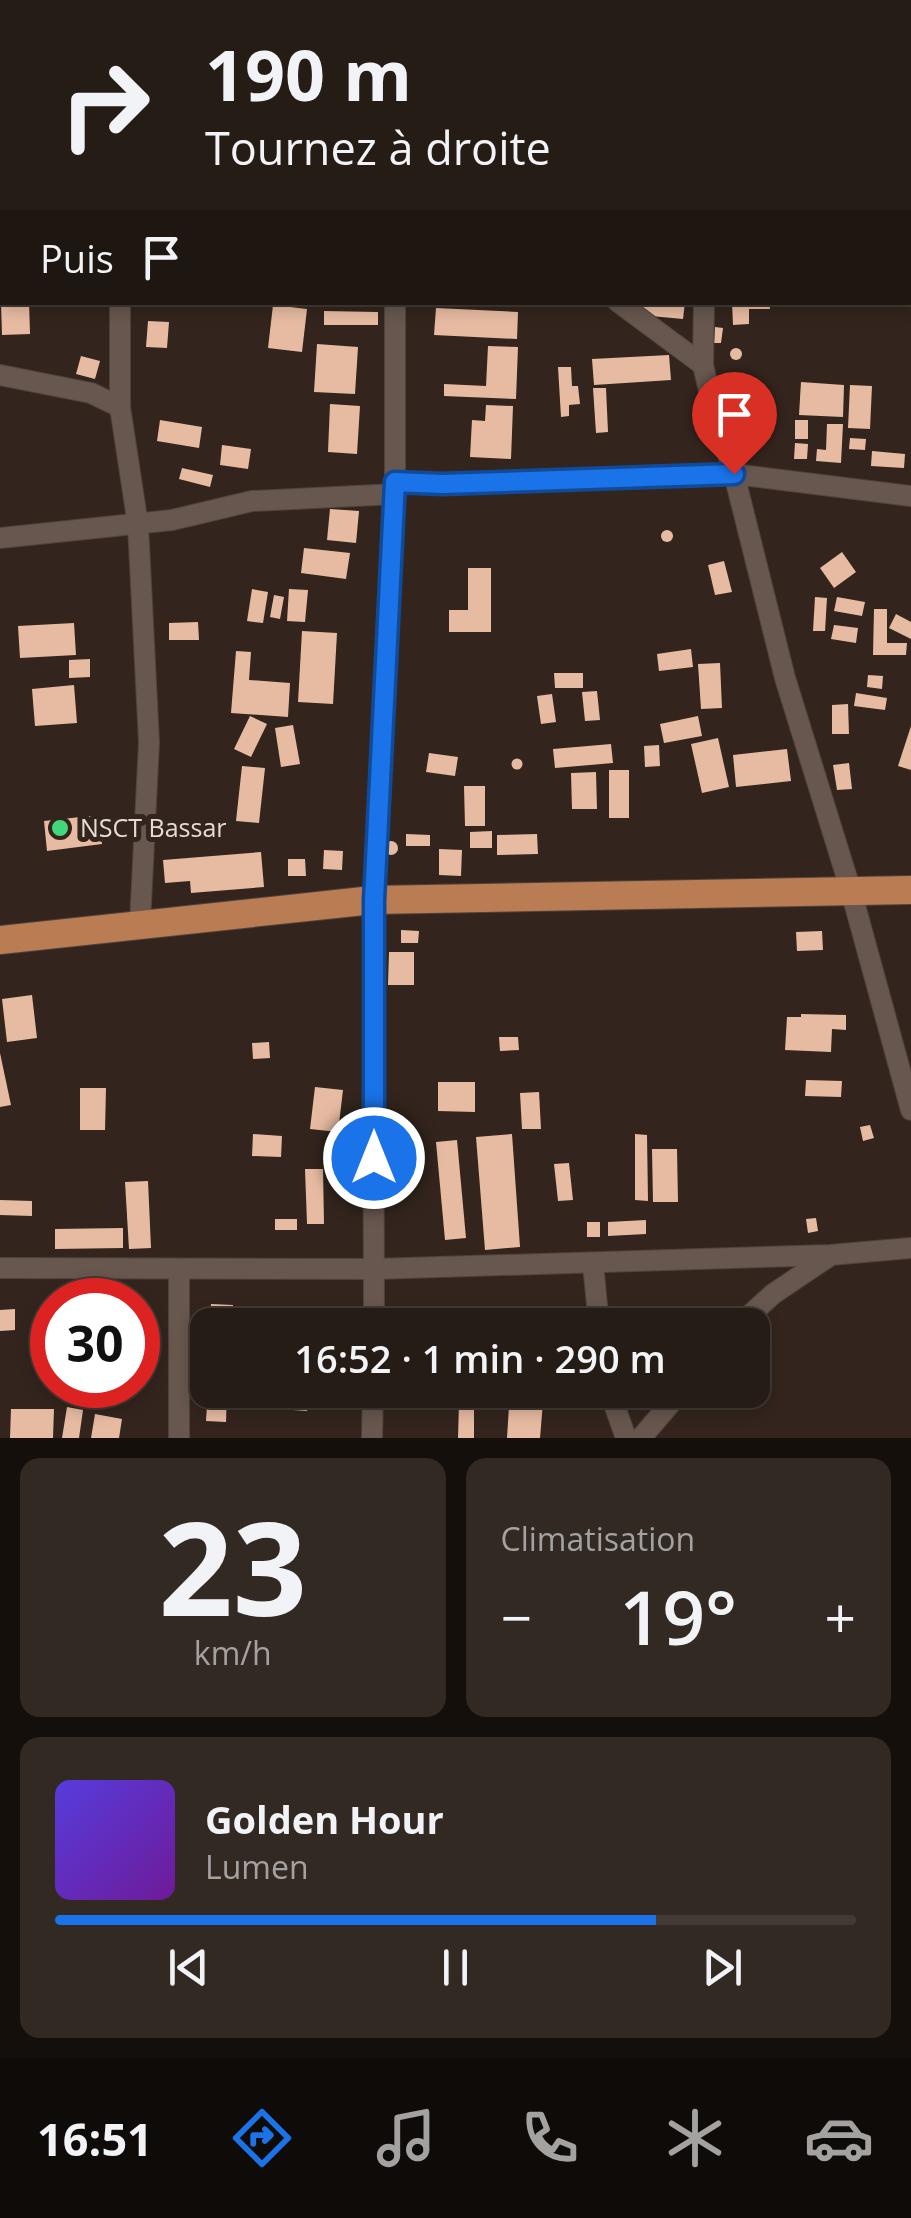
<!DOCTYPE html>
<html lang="fr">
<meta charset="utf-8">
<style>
:root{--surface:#261c16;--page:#322923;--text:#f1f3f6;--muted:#a4a1a1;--line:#423a35;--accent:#1a73e8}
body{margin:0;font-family:"Open Sans",sans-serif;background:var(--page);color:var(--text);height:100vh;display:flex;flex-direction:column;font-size:38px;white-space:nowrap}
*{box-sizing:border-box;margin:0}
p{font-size:32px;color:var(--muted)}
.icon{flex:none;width:55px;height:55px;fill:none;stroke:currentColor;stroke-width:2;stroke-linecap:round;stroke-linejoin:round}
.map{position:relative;height:1438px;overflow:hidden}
.details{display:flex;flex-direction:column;gap:20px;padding:20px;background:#150f0c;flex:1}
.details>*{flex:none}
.banner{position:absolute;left:0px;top:0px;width:912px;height:305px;box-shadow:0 5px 15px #0003,0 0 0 2px var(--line);background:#261c16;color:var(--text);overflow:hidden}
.speed{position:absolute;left:30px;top:1278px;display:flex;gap:20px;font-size:50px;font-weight:700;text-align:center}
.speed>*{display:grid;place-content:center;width:130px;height:130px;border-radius:50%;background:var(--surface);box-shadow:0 5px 15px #0003,0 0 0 2px var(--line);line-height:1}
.speed .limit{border:15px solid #d22;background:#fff;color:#111}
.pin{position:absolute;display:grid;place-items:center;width:85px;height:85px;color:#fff;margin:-102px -42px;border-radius:50% 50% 50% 0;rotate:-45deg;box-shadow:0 0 10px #0007}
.pin .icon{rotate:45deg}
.me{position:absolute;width:110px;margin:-55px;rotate:0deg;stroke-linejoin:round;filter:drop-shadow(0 0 8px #0008)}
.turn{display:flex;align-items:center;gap:35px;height:210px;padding:0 40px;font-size:45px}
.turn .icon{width:130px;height:130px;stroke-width:2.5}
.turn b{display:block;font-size:70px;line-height:85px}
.then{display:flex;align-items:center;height:95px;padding:0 40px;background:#0003;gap:20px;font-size:38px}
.big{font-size:75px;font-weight:600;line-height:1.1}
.details .tile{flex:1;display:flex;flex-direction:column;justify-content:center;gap:15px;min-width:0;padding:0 35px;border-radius:20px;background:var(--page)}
.details .dial{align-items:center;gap:0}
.dial b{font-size:130px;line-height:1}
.song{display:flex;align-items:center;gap:30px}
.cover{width:120px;height:120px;border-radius:15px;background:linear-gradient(135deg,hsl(250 70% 55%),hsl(280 70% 35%))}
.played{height:10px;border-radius:5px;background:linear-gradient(90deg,var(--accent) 75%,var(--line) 75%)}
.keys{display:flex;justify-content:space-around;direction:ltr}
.heat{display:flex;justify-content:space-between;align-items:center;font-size:55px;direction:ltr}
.details .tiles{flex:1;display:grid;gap:20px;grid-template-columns:1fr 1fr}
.tile:last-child{grid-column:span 2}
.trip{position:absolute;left:190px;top:1308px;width:580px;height:100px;border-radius:20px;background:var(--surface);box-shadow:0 5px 15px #0003,0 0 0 2px var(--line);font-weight:600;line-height:100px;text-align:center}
.dock{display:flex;height:160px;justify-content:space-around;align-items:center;background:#0f0b09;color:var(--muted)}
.dock .icon{width:70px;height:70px}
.dock .on{color:var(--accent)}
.dock b{font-size:45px;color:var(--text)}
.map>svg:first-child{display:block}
</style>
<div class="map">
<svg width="911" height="1438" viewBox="0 0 911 1438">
<rect width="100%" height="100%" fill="#33251d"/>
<g fill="#e7bba2">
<polygon points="1,302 29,302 30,334 2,335"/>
<polygon points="641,302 685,302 683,319 640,315"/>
<polygon points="732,302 769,302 770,309 749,309 749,324 733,325"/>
<polygon points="273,305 307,309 302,352 268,348"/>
<polygon points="436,308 518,312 517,339 434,335"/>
<polygon points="324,311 378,312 378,325 324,325"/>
<polygon points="148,321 169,322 167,348 146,347"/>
<polygon points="715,327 723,328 721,343 714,343"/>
<polygon points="317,344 358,347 355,394 314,392"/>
<polygon points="488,346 518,347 516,399 444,396 444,384 486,386"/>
<circle cx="736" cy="354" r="6"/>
<polygon points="669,355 671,380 594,385 592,359"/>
<polygon points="81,356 100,361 95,379 76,374"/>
<polygon points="558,367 571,367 572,386 578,386 580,404 569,405 569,416 561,417"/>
<polygon points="801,382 844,385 843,417 799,415"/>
<polygon points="850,385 872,386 870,429 848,428"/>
<polygon points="593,388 606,388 608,432 596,433"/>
<polygon points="330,404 360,406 357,454 328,452"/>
<polygon points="486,405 513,406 511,459 470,457 472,420 485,421"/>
<polygon points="160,420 202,427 199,448 157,441"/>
<rect x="795" y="420" width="13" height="19"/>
<polygon points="827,424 843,424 841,463 816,461 817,449 826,450"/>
<polygon points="850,438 866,439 865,450 849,449"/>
<polygon points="795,443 808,444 807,459 794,459"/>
<polygon points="222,445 251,449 248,469 220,465"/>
<polygon points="872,451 905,454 904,468 871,466"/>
<polygon points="182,468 213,475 210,487 179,479"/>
<polygon points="330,509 359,511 356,543 327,540"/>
<circle cx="667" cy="536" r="6"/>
<polygon points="304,548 350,553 346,579 301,573"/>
<polygon points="842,552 856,572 834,588 820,568"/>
<polygon points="724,561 732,592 715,595 708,565"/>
<polygon points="468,568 491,568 491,632 449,632 449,610 468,610"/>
<polygon points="252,589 268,592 263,623 247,621"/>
<polygon points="289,589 308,590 305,622 287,621"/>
<polygon points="274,595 284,597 280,619 270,617"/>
<polygon points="815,597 827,598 825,631 813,631"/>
<polygon points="837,597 865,602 862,616 834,611"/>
<polygon points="874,609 887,609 887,643 907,643 906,655 873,655"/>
<polygon points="896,614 911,622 911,639 889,628"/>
<polygon points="198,622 199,640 169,640 169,623"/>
<polygon points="74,623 76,655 20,658 18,626"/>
<polygon points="834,625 858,628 856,643 831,639"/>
<polygon points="302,631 337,633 333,704 298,702"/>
<polygon points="691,649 693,667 659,671 657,654"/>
<polygon points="236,651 251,652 249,680 290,683 288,717 231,713"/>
<polygon points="90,659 90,677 69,678 69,660"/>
<polygon points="720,663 722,708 701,709 698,664"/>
<polygon points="554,673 583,673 583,688 555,688"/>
<polygon points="868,675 883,676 882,689 867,687"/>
<polygon points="74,685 77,723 35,726 32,689"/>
<polygon points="597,691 600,720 585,721 582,692"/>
<polygon points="856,693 887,698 885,710 854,706"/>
<polygon points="552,694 556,722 541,724 537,696"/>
<polygon points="848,704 849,734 832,734 832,705"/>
<polygon points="250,716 267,724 251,757 234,749"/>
<polygon points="698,716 702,736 664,743 660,724"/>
<polygon points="293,725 300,764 281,767 275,728"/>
<polygon points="911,726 911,770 898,766"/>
<polygon points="718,738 729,787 702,793 691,744"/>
<polygon points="611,744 613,763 555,768 553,749"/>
<polygon points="659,745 660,766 645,767 644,746"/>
<polygon points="787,749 791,781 736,787 733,755"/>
<polygon points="429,753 458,757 455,776 426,772"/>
<circle cx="517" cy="764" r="5.5"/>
<polygon points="849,763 852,789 837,790 833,765"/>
<polygon points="242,766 265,768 259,823 236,821"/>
<rect x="609" y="770" width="20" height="48"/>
<polygon points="596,772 597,809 572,809 571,773"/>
<polygon points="464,786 485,786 485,826 465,826"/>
<polygon points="99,815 102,844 47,851 44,821"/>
<polygon points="492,831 492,848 470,848 470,832"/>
<polygon points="406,834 430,835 430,846 406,846"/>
<polygon points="537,834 538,854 497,855 497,835"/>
<circle cx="391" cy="848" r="7"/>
<polygon points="439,849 462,850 461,876 439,875"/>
<polygon points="324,850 343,851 342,870 323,869"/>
<polygon points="261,852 264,887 191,893 190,881 165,883 163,860"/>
<polygon points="288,859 305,859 306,876 288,876"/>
<polygon points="401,930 419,931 418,943 401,943"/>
<polygon points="822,931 823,950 797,951 796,932"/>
<polygon points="389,952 414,952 414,985 388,985"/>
<polygon points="32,995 37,1038 7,1042 2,999"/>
<polygon points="801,1014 846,1015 846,1030 832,1029 831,1052 785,1050 787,1017 801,1017"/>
<polygon points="499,1037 518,1037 519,1050 500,1051"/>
<polygon points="269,1042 270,1058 253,1059 252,1043"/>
<polygon points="0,1053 11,1105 0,1107"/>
<polygon points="806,1080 842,1081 841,1097 805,1096"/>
<polygon points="438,1082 475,1082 475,1112 438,1111"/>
<polygon points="315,1087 343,1090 338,1132 310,1129"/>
<polygon points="80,1088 106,1088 105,1130 80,1130"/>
<polygon points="539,1092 541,1129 522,1129 520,1093"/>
<polygon points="870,1125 874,1138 863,1141 860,1127"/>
<polygon points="253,1134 282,1136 281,1157 252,1156"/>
<polygon points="512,1134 520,1247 485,1250 476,1137"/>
<polygon points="635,1134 647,1135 648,1201 635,1200"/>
<polygon points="457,1140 466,1238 445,1240 436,1142"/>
<polygon points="652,1149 677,1149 678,1202 653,1202"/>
<polygon points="569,1163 573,1200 558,1201 554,1164"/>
<polygon points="305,1169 323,1169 324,1224 307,1224"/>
<polygon points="148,1181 151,1248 129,1249 125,1182"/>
<polygon points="0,1200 32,1201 32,1216 0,1215"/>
<polygon points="816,1218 818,1231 808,1233 806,1219"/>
<rect x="275" y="1219" width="22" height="11"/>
<polygon points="646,1220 646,1234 608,1236 608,1222"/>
<rect x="587" y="1222" width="13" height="15"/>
<polygon points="123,1228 123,1248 55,1249 55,1229"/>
<polygon points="211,1304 233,1305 233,1325 210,1325"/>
<polygon points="15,1309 15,1330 0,1331 0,1310"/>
<polygon points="138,1335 145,1338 138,1359"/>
<polygon points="208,1390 227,1390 226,1422 206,1421"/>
<polygon points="237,1390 309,1390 307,1411 264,1408 264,1397 237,1395"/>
<polygon points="510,1390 544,1390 540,1438 507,1438"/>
<polygon points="459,1403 474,1403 474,1438 458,1438"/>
<polygon points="67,1407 83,1410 79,1438 62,1438"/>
<polygon points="11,1409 54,1409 53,1438 10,1438"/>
<polygon points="95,1414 122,1419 119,1438 91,1438"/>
</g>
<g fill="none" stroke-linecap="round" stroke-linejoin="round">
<defs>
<g id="minor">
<polyline points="325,0 326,2"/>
<polyline points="660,0 661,2"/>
<polyline points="401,2 402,0"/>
<polyline points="686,2 688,0"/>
<polyline points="0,63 2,63"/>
<polyline points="910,76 911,76"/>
<polyline points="618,302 703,365"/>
<polyline points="704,302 703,365 713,408 734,474 785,678 851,891 911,1110"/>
<polyline points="0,375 91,393 120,407 138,525 149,742 140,923"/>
<polyline points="120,407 120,302"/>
<polyline points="395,482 442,484 734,474 911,496"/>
<polyline points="0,538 172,520 252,501 396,494"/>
<polyline points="593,1264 599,1325"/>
<polyline points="0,1268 375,1269 830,1255 911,1248"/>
<polyline points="374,1325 373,900 395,501 395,302"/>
<polyline points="739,1325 773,1294 828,1257"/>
<polyline points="609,1390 626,1438"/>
<polyline points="179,1438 179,1270"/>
<polyline points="372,1438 373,1390"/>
<polyline points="641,1438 682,1390"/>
</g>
<polyline id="primary" points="0,940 373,900 911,890"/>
</defs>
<use href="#minor" stroke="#4f433d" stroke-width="22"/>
<use href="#primary" stroke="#4f433d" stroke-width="30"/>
<polyline stroke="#6a5d56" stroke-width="4" stroke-dasharray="5 5" stroke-linecap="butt" points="0,155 2,155"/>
<use href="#minor" stroke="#67574e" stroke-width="20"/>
<use href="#primary" stroke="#ba7c53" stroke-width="28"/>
</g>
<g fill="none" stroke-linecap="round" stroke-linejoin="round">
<defs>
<polyline id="route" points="374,1158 374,900 395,482 442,484 734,474"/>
</defs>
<use href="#route" stroke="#114b97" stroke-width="25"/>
<use href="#route" stroke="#1a73e8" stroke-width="18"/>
</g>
<circle fill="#43d77b" stroke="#33251d" stroke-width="4" cx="60" cy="828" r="10"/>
<g text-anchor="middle" stroke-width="10" stroke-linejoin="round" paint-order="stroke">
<g font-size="25" fill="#e5dbd6" stroke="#33251d" text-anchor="start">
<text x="80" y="837">NSCT Bassar</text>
</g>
</g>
</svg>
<div class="speed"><div class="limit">30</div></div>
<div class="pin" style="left:734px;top:474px;background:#d93025"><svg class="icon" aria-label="arrive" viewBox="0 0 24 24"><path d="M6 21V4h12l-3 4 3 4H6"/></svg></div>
<svg class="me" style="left:374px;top:1158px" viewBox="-20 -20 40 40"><circle r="17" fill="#1a73e8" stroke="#fff" stroke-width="3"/><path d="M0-11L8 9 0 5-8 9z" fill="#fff"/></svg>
<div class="trip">16:52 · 1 min · 290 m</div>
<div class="banner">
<div class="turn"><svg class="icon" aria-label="right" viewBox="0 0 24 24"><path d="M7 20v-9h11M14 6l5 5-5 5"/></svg><div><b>190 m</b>Tournez à droite</div></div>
<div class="then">Puis<svg class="icon" aria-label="arrive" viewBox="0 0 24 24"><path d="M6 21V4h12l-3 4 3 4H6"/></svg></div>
</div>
</div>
<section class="details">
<div class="tiles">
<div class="tile dial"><b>23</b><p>km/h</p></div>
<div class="tile"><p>Climatisation</p>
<div class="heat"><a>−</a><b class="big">19°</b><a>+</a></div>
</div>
<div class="tile">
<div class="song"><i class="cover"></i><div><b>Golden Hour</b><p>Lumen</p></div></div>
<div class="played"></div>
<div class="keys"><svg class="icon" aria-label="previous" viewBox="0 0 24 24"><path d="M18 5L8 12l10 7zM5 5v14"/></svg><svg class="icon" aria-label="pause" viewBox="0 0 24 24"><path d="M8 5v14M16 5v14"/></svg><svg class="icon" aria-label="next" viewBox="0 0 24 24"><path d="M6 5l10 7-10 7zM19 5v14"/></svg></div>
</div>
</div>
</section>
<nav class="dock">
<b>16:51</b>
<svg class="icon on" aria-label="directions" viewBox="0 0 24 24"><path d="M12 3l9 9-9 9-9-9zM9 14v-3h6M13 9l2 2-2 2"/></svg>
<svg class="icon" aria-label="music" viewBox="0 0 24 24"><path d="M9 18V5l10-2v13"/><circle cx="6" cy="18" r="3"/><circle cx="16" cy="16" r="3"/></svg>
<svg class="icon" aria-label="phone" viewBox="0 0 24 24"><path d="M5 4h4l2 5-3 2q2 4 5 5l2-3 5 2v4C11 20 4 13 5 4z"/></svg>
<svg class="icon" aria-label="climate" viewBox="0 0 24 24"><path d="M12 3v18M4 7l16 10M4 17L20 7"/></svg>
<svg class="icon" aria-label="car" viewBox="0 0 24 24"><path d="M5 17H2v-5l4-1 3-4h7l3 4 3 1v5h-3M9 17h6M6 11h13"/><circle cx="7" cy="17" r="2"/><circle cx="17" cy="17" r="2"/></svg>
</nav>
